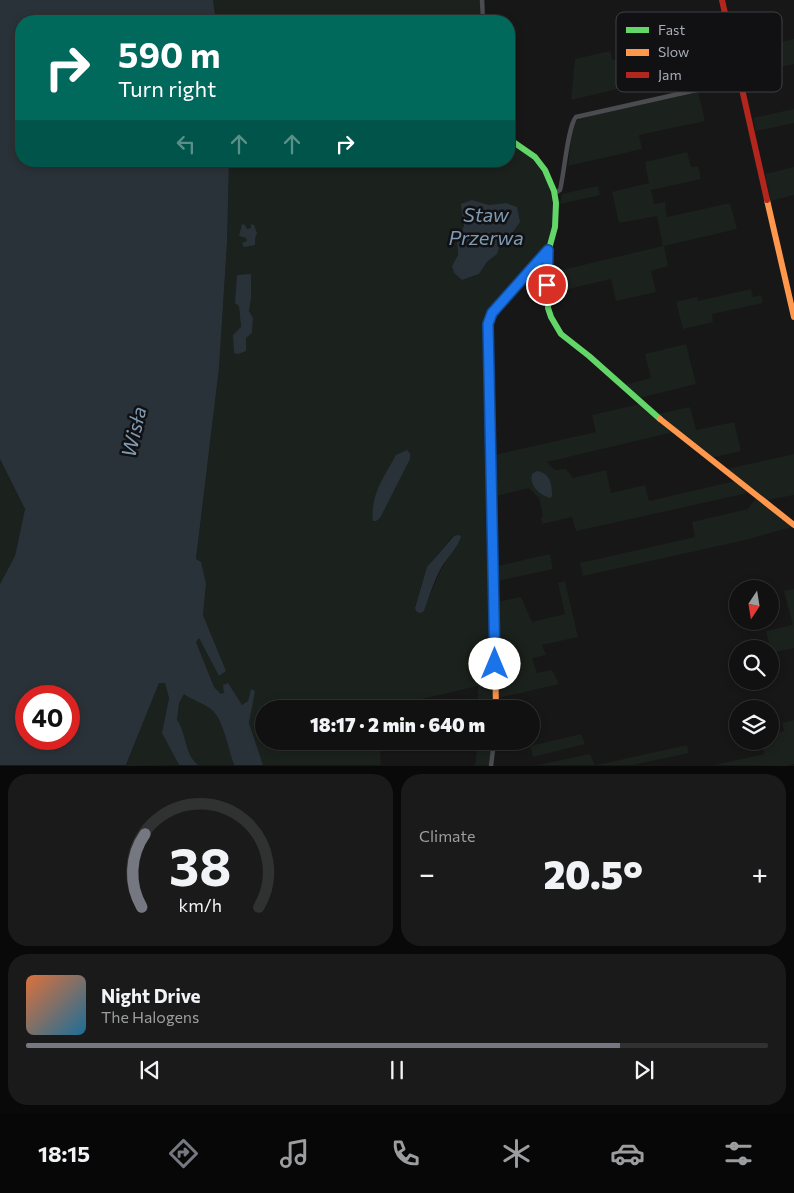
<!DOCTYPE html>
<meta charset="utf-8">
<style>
:root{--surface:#111;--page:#1a1a1a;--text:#f1f3f6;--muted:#9c9d9f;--line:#303131;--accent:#757880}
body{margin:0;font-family:Commissioner,sans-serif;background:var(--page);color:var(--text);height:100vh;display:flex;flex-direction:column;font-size:19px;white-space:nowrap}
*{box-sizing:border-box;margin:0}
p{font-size:16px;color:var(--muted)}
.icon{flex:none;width:28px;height:28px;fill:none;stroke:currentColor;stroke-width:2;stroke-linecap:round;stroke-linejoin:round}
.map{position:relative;height:766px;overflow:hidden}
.panel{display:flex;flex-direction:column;gap:8px;padding:8px;background:#090909;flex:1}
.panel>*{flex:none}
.hud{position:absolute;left:15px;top:15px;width:500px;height:152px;border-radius:20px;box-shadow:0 2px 8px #0003,0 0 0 1px var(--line);background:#00695c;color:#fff;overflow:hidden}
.needle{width:32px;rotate:192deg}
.controls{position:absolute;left:729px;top:580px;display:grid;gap:10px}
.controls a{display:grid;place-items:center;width:50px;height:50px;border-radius:50%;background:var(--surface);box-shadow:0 2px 8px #0003,0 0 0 1px var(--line);font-size:25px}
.speed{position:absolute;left:15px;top:685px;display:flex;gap:10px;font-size:25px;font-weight:700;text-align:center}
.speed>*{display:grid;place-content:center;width:65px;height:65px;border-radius:50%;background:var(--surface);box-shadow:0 2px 8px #0003,0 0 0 1px var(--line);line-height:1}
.speed .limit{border:8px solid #d22;background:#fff;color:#111}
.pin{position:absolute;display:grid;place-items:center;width:42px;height:42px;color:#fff;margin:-21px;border:2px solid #fff;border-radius:50%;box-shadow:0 1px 5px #0007}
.me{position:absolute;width:55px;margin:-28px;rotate:0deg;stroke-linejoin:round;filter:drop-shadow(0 0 4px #0008)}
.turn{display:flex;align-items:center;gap:18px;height:105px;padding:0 20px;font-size:22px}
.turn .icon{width:65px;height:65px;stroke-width:2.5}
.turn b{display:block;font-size:35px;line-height:42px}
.lanes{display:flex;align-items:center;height:48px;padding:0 20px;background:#0003;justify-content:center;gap:25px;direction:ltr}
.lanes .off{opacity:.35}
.big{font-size:38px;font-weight:800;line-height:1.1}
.panel .tile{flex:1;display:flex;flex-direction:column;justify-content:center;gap:8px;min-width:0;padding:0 18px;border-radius:20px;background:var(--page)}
.panel .dial{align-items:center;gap:0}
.dial svg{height:130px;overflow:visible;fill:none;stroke:var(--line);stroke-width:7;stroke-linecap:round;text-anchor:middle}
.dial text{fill:var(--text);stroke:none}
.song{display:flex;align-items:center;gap:15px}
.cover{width:60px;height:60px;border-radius:8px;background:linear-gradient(135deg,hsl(20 70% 55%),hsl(200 70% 35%))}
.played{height:5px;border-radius:2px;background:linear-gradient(90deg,var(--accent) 80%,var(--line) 80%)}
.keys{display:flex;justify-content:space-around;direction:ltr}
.heat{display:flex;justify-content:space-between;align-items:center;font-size:28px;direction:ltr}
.panel .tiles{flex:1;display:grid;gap:8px;grid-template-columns:1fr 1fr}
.tile:last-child{grid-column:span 2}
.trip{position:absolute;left:255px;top:700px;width:285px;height:50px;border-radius:25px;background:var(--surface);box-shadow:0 2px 8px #0003,0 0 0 1px var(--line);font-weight:800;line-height:50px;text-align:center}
.tabs{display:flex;height:80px;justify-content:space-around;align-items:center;background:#070707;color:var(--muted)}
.tabs .icon{width:35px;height:35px}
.tabs .selected{color:var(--accent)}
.tabs b{font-size:22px;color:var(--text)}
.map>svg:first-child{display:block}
</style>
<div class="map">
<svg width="794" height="766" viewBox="0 0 794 766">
<rect width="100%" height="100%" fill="#171717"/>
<g fill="#1b211c" fill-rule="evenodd">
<polygon points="213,0 480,0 480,21 216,21"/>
<polygon points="705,39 711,67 571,100 575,59 610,51 613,60"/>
<polygon points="794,39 794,64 743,76 737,52"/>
<polygon points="698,92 705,121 639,135 642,149 568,166 573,125 580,118"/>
<polygon points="794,109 794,123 756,131 753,118"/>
<path d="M 509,143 C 516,148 525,152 532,159 C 555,181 558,218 547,247 L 491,312 L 487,319 L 486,326 L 494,709 L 439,709 L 478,700 L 478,686 L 378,709 L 264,709 L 264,741 L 424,741 L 380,751 L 381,765 L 263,765 L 249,723 L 255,691 L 251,689 L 248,701 L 242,705 L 224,694 L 221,694 L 214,687 L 196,642 L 199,638 L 219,676 L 226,671 L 203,615 L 206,584 L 196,560 L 219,368 L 227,243 L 229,161 L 509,161 ZM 472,200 L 489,205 L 506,203 L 513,232 L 501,242 L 497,254 L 487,262 L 479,274 L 462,280 L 454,273 L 452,266 L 458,255 L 457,241 L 464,226 ZM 251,299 L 249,312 L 253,318 L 252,333 L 246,338 L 241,327 L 239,306 ZM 453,536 L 461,540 C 441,564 435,583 424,611 L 415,607 L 427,567 Z"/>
<polygon points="687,152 691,167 698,166 701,179 651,190 654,204 665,202 667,217 730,203 737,229 664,246 668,266 651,271 656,292 616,301 611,279 548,294 549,273 663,246 657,216 619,223 612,192 649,183 645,162"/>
<polygon points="794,167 794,195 771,201 765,174"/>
<polygon points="598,186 600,195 560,204 562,194"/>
<polygon points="751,289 753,297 761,295 763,303 712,314 713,322 683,329 676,302 697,297 698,301"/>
<polygon points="686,344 696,384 639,398 624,385 651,378 645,354"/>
<polygon points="640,404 674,432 547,462 555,470 566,469 573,478 606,470 611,493 645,485 649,501 735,481 748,493 576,531 572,517 542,524 541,517 543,516 539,498 529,488 496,496 494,455 596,432 592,415"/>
<polygon points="690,407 696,430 734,422 741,451 710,458 658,414"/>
<polygon points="794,454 794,495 768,500 727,469"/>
<polygon points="0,459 25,509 15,556 0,584"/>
<polygon points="756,498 793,527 741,541 583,576 580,563 695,537 692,522 748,509"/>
<polygon points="550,554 553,569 497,581 497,566"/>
<polygon points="565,581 578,637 542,645 546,655 532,658 537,673 552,670 559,684 499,698 497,602 521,597 532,622 565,614 558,583"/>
<polygon points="794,589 794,648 771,653 766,631 793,625 784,591"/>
<polygon points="159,683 165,683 169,698 162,733 179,765 126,766"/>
<path d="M 184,694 C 192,701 204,703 212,710 C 223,719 229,751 234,765 L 198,765 C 184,753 187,734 177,720 L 179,702 Z"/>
<polygon points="794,720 794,764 787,766 715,765 764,754 761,741 770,741 770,734 784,731 782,723"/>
<polygon points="581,734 585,744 533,757 530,746"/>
<polygon points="478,741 492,741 489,765 475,766"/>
<polygon points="687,745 689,753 633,765 597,765"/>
<polygon points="590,754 595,765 538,765"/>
</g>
<g fill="#2a3239" fill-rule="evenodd">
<path d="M 0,0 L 213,0 L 216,21 L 21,21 L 21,161 L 229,161 L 227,243 L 219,368 L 196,559 L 201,562 L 206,584 L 203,615 L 226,671 L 219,676 L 199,638 L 196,642 L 214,687 L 221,694 L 224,693 L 223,685 L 228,683 L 242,705 L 248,701 L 251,689 L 255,691 L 249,723 L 263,765 L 234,765 C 229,751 223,719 212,710 C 204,703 193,701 184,694 L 179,703 L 177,720 C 187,734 184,753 198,765 L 179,765 L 162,733 L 169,698 L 165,683 L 159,683 L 126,765 L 0,765 L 0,584 L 15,556 L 25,509 L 0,459 ZM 69,696 L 69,739 L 26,739 L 26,696 Z"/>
<polygon points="472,200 489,205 506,203 517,207 520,222 513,232 501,242 497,254 487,262 479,274 462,280 454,273 452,266 458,255 457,241 464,226 461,204"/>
<polygon points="242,224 245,225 247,229 251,228 251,224 254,225 257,233 255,238 255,245 244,247 242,243 247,241 246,238 239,236"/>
<polygon points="251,274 251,299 249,311 253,318 252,333 246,338 246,351 238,354 234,353 233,335 241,327 239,306 235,303 237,275"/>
<path d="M 407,450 L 410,454 L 410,459 L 380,518 L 376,521 L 373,521 C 370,495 384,477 396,455 Z"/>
<path d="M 537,471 C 550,473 552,484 552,496 L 550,498 C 540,495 529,486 532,474 Z"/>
<path d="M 459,535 L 461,537 C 459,546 445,560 440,570 C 433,583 429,598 424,611 L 421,613 L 417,612 L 415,608 L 427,567 L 454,536 Z"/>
</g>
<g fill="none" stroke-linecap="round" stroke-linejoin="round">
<g stroke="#4b4c50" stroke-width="4.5">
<polyline points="482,0 483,21"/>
<path d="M 554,194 L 560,190 C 564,175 568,125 576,117 L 741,80"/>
<polyline points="491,766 494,741"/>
</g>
<g stroke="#63d668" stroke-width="6">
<polyline points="549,249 548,308 551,317 561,334 589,356 660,419"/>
<polyline points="489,324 492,313 549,249 555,227 556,203 554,191 545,170 535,157 509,139"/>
</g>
<g stroke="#ff974d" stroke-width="6">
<polyline points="767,200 794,317"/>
<polyline points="489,324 496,709"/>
<polyline points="660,419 794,525"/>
</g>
<polyline stroke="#b3261e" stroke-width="6" points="722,0 767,200"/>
</g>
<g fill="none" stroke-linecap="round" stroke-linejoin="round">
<defs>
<polyline id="route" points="495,664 488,324 492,313 548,250 547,285"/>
</defs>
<use href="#route" stroke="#114b97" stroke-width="12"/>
<use href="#route" stroke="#1a73e8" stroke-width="9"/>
</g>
<g text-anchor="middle" stroke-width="5" stroke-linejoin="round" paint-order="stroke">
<g font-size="20" font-style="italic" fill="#7f9bb3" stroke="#111113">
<text x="486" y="222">Staw<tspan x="486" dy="23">Przerwa</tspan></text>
<text transform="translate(134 432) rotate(-77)" y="7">Wisła</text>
</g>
</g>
<rect x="616" y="12" width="166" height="80" rx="8" fill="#111113" stroke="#3e4045" stroke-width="1"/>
<rect x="626" y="27" width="23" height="6" fill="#63d668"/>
<rect x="626" y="49" width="23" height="7" fill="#ff974d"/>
<rect x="626" y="72" width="23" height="6" fill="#b3261e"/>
<g font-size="14" fill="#a8adb8">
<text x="658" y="35">Fast</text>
<text x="658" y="57">Slow</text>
<text x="658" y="80">Jam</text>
</g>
</svg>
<div class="controls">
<a><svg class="needle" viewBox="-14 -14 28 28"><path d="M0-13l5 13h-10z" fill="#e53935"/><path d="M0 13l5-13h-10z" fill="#9c9d9f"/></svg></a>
<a><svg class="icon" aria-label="search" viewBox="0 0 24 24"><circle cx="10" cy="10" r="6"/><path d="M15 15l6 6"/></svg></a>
<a><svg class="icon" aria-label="layers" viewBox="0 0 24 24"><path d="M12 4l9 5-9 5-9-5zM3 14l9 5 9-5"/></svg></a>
</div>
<div class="speed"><div class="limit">40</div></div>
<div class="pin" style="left:547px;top:285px;background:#d93025"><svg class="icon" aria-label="arrive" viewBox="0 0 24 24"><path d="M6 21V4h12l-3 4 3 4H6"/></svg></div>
<svg class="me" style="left:495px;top:664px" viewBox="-20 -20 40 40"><circle r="19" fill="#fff"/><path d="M0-13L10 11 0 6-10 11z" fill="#1a73e8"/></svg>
<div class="trip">18:17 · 2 min · 640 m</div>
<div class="hud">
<div class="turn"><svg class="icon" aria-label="right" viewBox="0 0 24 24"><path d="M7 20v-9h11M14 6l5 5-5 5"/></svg><div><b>590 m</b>Turn right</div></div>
<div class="lanes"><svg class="icon off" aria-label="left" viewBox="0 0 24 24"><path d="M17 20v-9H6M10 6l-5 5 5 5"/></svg><svg class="icon off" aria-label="ahead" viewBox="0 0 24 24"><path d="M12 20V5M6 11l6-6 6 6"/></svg><svg class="icon off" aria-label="ahead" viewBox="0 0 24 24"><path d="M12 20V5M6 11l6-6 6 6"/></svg><svg class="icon" aria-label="right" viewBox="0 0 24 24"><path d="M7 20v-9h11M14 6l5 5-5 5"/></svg></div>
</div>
</div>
<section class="panel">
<div class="tiles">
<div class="tile dial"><svg viewBox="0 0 100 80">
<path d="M14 69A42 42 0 1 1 86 69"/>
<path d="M14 69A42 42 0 0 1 16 24" stroke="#757880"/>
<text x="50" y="56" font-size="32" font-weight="700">38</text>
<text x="50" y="72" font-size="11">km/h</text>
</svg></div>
<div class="tile"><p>Climate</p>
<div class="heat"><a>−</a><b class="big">20.5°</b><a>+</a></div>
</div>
<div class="tile">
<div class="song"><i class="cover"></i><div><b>Night Drive</b><p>The Halogens</p></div></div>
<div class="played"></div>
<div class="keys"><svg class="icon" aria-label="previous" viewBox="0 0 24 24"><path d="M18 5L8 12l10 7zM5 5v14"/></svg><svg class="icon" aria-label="pause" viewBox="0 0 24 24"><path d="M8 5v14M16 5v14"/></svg><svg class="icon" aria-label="next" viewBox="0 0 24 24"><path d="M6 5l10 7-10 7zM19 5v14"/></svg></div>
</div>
</div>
</section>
<nav class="tabs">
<b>18:15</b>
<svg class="icon selected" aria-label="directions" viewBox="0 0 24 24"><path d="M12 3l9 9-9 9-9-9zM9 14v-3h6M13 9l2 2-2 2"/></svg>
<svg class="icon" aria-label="music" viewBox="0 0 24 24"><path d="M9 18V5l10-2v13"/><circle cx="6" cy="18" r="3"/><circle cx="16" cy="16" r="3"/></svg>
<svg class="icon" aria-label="phone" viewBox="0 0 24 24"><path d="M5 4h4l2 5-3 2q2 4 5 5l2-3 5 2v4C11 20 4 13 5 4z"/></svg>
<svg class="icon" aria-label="climate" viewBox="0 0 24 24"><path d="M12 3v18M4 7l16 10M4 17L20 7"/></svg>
<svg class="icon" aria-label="car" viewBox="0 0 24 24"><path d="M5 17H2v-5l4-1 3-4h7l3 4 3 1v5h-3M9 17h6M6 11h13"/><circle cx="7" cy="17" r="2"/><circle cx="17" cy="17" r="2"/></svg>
<svg class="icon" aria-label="filters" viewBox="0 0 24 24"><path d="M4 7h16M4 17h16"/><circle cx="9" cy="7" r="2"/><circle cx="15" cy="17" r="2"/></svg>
</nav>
